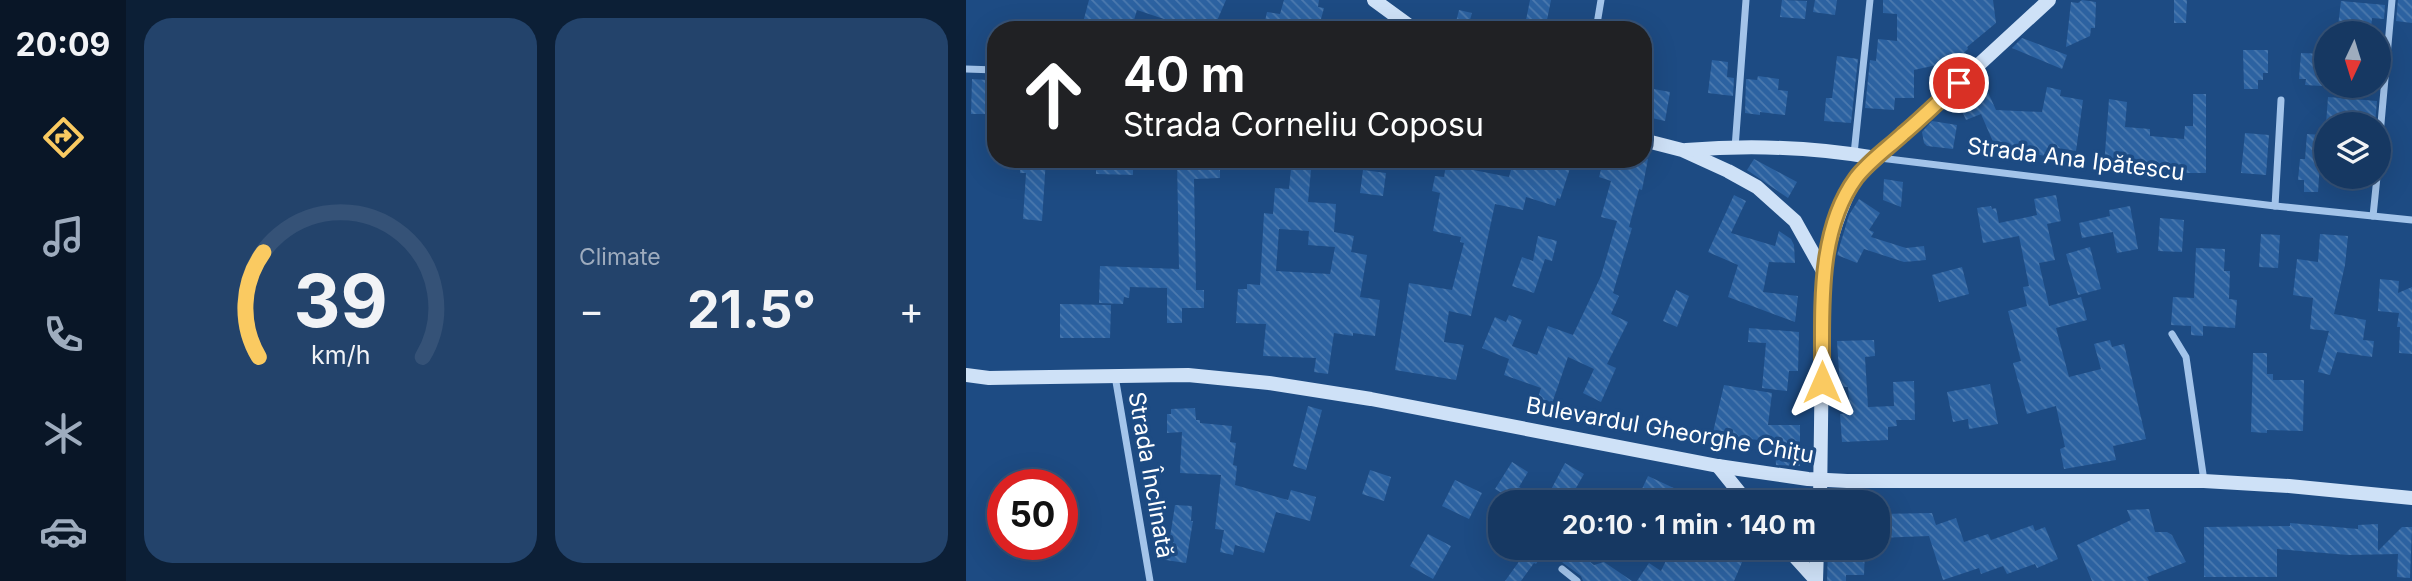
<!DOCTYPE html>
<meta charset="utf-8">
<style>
:root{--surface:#163862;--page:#23436b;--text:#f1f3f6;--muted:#9eacbe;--line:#355277;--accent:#faca61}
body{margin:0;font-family:Inter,sans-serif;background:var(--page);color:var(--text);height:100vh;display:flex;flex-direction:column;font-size:26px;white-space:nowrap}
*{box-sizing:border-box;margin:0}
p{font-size:23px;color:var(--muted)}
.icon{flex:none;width:38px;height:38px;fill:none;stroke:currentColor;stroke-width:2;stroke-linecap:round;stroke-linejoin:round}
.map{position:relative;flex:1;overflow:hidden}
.drawer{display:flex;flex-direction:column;gap:18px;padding:18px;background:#0c1f36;width:840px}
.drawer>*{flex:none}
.top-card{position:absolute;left:21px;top:21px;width:665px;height:147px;border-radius:28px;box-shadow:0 7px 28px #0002,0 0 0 2px var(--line);background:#202124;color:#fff;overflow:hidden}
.needle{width:46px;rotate:184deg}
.controls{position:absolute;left:1348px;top:21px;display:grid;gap:14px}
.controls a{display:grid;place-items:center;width:77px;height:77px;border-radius:50%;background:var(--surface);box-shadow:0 7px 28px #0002,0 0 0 2px var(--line);font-size:35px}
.speed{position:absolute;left:21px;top:469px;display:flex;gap:14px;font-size:35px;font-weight:700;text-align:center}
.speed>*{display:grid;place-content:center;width:91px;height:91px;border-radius:50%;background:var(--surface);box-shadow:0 7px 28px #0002,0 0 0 2px var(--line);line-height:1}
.speed .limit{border:10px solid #d22;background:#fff;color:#111}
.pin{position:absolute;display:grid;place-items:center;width:60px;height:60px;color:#fff;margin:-30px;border:4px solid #fff;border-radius:50%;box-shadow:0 2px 7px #0007}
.me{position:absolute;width:77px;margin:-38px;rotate:0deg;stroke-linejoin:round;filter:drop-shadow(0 0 5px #0008)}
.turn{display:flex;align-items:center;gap:24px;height:147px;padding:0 21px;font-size:32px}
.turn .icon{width:91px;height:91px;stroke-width:2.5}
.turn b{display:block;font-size:49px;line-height:60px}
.big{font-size:52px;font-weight:700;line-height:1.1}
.drawer .tile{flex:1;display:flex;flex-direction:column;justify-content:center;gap:10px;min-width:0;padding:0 24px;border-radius:28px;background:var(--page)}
.drawer .dial{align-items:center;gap:0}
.dial svg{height:182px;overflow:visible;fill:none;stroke:var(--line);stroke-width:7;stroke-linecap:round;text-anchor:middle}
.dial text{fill:var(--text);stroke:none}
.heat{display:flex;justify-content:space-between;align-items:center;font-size:38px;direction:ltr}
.drawer .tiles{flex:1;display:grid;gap:18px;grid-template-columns:repeat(2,1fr)}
.trip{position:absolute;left:522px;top:490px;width:402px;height:70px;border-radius:28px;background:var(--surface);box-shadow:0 7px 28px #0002,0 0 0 2px var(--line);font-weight:700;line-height:70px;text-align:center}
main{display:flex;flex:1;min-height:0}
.tab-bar{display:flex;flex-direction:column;width:126px;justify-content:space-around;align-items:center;background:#091627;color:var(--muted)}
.tab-bar .icon{width:49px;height:49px}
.tab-bar .current{color:var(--accent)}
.tab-bar b{font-size:32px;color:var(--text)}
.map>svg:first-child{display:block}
</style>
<main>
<nav class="tab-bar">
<b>20:09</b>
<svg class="icon current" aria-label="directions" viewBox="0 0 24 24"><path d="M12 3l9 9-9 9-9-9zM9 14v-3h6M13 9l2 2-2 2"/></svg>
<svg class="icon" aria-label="music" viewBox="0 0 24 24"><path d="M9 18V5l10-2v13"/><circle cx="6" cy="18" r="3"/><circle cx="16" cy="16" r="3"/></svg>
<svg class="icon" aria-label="phone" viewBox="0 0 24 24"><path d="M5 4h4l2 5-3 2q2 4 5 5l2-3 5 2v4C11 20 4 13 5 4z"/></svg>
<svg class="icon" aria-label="climate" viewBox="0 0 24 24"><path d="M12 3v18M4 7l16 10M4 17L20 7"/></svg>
<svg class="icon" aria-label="car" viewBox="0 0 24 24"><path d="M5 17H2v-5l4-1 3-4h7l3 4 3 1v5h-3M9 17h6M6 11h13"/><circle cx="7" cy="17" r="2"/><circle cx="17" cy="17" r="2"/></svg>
</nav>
<section class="drawer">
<div class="tiles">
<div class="tile dial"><svg viewBox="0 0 100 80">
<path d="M14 69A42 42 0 1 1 86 69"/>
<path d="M14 69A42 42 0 0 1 16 23" stroke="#faca61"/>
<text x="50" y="56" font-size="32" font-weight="700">39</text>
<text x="50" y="72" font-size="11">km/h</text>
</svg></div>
<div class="tile"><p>Climate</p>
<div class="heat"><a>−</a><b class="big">21.5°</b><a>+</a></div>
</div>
</div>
</section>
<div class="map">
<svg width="1446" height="581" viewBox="0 0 1446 581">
<defs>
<pattern id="building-back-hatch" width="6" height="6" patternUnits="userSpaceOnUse" patternTransform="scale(1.75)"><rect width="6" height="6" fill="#2c62a1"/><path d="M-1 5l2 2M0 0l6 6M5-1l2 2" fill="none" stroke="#4c7aaf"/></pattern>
</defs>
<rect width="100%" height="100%" fill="#1d4b83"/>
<g fill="url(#building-back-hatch)" fill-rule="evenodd">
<polygon points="123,0 260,0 247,30 202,30 204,21 171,10 165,30 115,30"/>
<polygon points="318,0 353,0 352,7 358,8 352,30 297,30 301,12 314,14"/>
<polygon points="564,0 585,0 579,30 558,30"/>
<polygon points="816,0 841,1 839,19 814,17"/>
<polygon points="849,0 871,0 869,15 847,12"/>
<polygon points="917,0 1027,0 1030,23 1001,47 1002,49 989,61 948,70 948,98 929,98 928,110 899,108 904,60 910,61 912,39 931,41 931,14 917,13"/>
<polygon points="1116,0 1130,2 1129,28 1125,28 1124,36 1100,47 1105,2 1112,3"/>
<polygon points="1208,0 1221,0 1220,23 1208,23"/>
<polygon points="1432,0 1446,0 1446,23 1430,21"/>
<polygon points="1375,1 1419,5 1418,19 1406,18 1405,28 1372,26"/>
<polygon points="493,10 506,13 501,30 488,30"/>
<polygon points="1056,38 1101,55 1096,69 1046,48"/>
<polygon points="1277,50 1302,50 1302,73 1297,73 1297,80 1292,80 1292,89 1278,89"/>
<polygon points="1335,53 1358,54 1356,86 1339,85 1340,79 1333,79"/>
<polygon points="871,56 892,59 885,123 858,121 860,98 866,98"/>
<polygon points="746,60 762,62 761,77 768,78 767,96 742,93"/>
<polygon points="792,76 813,79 812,90 822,91 819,115 794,112 794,115 779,113 780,79 791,80"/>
<polygon points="6,79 21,80 20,114 5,114"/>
<polygon points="1016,79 1030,110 1076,112 1081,87 1095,90 1094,96 1117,100 1110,151 1086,147 1084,157 1069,154 1069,152 1031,151 1015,114 1000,120 991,100 993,99 990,99"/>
<polygon points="677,87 704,92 699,121 677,116"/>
<polygon points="1227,94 1240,94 1240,173 1206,173 1205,176 1186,174 1187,170 1138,166 1143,99 1161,102 1159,127 1184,129 1184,136 1218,139 1219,126 1227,126"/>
<polygon points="1362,97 1411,101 1409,124 1360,124"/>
<polygon points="966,121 991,125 987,149 961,146 958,143 956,132"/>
<polygon points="1279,133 1303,135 1300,175 1275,173"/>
<polygon points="1341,134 1356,135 1352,192 1338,192 1338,180 1332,180 1334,159 1339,159"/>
<polygon points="55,159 80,159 76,221 57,219 60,173 54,173"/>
<polygon points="130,159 167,159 167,175 130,174"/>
<polygon points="211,159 225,159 225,163 254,162 254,178 228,179 230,290 238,290 238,308 216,308 216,323 201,323 201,288 164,287 163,298 158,297 157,304 133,303 134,266 213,269"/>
<path d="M 326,159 L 346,159 L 342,202 L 370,204 L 368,232 L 388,236 L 385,252 L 401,255 L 394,297 L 414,300 L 409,336 L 387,333 L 387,336 L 368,333 L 362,374 L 348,372 L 350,358 L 297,356 L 300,324 L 270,323 L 272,289 L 281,289 L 281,284 L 294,285 L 298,213 L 307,214 L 309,188 L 323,189 ZM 313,229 L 343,231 L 342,245 L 369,247 L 364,274 L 310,271 Z"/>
<polygon points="481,159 504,159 502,169 543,177 548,159 559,159 584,165 585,159 607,159 594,199 591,198 589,206 560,197 557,210 529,204 505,316 483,311 478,342 498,345 490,380 429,370 443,283 486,290 498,243 494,242 495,237 467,231 474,193 466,191 469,176 478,177"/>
<polygon points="638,159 682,159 676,190 673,189 663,227 666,228 647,293 653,296 645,314 662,322 641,364 650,368 635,402 617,393 628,369 602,357 583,412 569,407 575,388 538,375 543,359 516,348 529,317 540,322 543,315 556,320 546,346 571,355 582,326 607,335 635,276 651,221 635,217 645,181 633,177"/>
<polygon points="788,159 831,182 822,198 781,170"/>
<polygon points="397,170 420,173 417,196 394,193"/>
<polygon points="918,179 937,182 935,207 917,200"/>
<polygon points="768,195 780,201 765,233 809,246 813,231 825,239 828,245 829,263 803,262 797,292 832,296 829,322 762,297 772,265 742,252"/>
<polygon points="1090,195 1095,221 1081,224 1089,260 1073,263 1083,306 1115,297 1121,320 1090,328 1103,377 1135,369 1128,344 1144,340 1146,347 1158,344 1180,439 1147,446 1150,460 1098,469 1094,449 1099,447 1090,406 1061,414 1047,363 1055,361 1042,311 1061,306 1057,287 1063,286 1053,236 1017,243 1011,208 1025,206 1026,209 1030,208 1033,223 1071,215 1068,199"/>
<polygon points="893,199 914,213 903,230 908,232 905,237 940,248 958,246 960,260 938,262 898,249 891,263 871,255 883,215"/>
<polygon points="1164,206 1172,249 1151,253 1147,232 1116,238 1113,223 1144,216 1143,210"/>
<polygon points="1194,218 1218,220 1216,252 1192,251"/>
<polygon points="1295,234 1314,235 1312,268 1293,267"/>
<polygon points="1354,234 1382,236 1379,265 1368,314 1400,320 1397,340 1408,341 1406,357 1371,352 1364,375 1352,372 1363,331 1344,329 1347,298 1327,295 1331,259 1352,262"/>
<polygon points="572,236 591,241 586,261 579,259 568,293 546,286 556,257 567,261"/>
<polygon points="1124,247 1135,289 1112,295 1100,254"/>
<polygon points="1230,248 1259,249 1258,271 1264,271 1263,299 1271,300 1269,328 1237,326 1237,336 1225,335 1225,326 1205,325 1207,297 1228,298"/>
<polygon points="996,267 1003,294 973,302 966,275"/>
<polygon points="1414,279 1433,281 1432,293 1446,287 1446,354 1433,353 1434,327 1431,327 1433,313 1412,311"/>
<polygon points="710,290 723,296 711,327 697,321"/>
<polygon points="94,304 145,305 144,338 94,338"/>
<polygon points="783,328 833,332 832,371 823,371 821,391 796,388 800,343 782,342"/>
<polygon points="908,340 909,356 899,357 902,407 928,406 927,382 948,381 949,420 930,420 931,426 922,427 922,440 876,442 874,414 884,413 882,387 874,387 871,341"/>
<polygon points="1287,353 1301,353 1301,374 1307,374 1307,380 1338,380 1337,431 1301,430 1301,433 1285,432"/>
<polygon points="1024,384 1032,424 1003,429 1002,419 987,422 981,392"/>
<polygon points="758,385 806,393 802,425 834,425 834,466 810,465 809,442 759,436 756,448 744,445"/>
<polygon points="342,406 356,410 340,470 327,466"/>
<polygon points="229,408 230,420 234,420 234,423 266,426 264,442 270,443 267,465 271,466 269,485 322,500 325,490 350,497 344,521 310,512 298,553 269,545 267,555 254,552 258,530 249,529 255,475 214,473 216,432 201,433 201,414 205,414 205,409"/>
<polygon points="546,462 562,472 553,487 579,501 599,463 618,474 602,502 551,502 529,489"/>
<polygon points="404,470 425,477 418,501 396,494"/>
<polygon points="682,476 714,491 708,502 670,502"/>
<polygon points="489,480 516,493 503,519 476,506"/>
<polygon points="209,505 226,506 225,521 227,521 220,563 193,559 192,543 203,544"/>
<polygon points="1183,509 1189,532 1201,532 1206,535 1220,562 1181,577 1183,581 1126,581 1111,545 1165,520 1161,510"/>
<polygon points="966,513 970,525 990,518 998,542 1022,534 1025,540 1067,525 1069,531 1079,527 1092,559 1071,568 1069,564 1041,574 1037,566 1015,574 1013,568 977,580 963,536 912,538 912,514"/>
<polygon points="1324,523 1392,529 1392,525 1412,524 1412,551 1436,527 1446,527 1444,578 1431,577 1432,554 1382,555 1311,549 1311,577 1238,577 1238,527 1324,526"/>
<polygon points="462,534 485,546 467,579 444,566"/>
<polygon points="542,548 580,548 570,564 568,563 555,581 539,581 557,556"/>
<polygon points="587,548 607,548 628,565 638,562 666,581 617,581 615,576 597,563"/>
<polygon points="706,548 748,548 777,560 768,581 671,581 683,563 695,571"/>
<polygon points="862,548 899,548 898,575 880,575 880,581 861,581"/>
</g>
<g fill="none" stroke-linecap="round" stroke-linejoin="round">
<g stroke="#a3c4ea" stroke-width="7">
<polyline points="630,30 635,0"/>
<polyline points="0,69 30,70"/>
<polyline points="769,148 780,0"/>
<polyline points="888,154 904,0"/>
<polyline points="1412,157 1426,0"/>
<polyline points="914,158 1309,206 1446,220"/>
<polyline points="1309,206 1315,100"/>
<polyline points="1407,216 1411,177"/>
<polyline points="1206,334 1220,357 1238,481"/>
<polyline points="149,376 184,581"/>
<polyline points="596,569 611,581"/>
</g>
<g stroke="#cee1f7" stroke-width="14">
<polyline points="408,0 449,30"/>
<polyline points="677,140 716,150 762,171 791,187 829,221 857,271 854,502"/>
<path d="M 720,150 C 783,145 848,147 910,158"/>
<path d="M 857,271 C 865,238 873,208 890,178 L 1083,0"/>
<polyline points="0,375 23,378 222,375 303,383 405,399 752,466 842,479 881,481 1238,481 1323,486 1446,498"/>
<polyline points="752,466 781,502"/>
<polyline points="821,548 849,579"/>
<polyline points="850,581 851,548"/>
</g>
</g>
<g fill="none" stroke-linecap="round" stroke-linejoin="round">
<defs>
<path id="route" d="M 856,382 C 857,317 849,234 890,178 C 903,161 922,148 937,134 C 956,118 974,100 993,83"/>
</defs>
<use href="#route" stroke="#a2833f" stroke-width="18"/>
<use href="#route" stroke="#faca61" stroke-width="12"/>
</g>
<g text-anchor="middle" stroke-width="7" stroke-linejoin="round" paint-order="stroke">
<g font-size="23" fill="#fff" stroke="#1d4b83">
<text transform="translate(1110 159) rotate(7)" y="8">Strada Ana Ipătescu</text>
<text transform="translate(704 430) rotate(10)" y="8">Bulevardul Gheorghe Chițu</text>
<text transform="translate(185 475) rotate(80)" y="8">Strada Înclinată</text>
</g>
</g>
</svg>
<div class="controls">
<a><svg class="needle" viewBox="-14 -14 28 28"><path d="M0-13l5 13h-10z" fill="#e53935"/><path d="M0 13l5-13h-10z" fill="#9eacbe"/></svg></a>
<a><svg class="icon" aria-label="layers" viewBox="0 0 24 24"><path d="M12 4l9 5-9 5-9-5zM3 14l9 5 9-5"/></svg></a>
</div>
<div class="speed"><div class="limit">50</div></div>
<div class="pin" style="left:993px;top:83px;background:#d93025"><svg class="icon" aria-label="arrive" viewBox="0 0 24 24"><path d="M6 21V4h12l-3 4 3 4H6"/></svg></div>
<svg class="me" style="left:856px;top:382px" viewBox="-20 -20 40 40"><path d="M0-17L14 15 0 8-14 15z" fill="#faca61" stroke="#fff" stroke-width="4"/></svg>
<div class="trip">20:10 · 1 min · 140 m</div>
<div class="top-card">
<div class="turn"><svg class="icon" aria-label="ahead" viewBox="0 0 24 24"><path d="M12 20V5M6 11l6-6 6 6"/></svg><div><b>40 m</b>Strada Corneliu Coposu</div></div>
</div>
</div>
</main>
